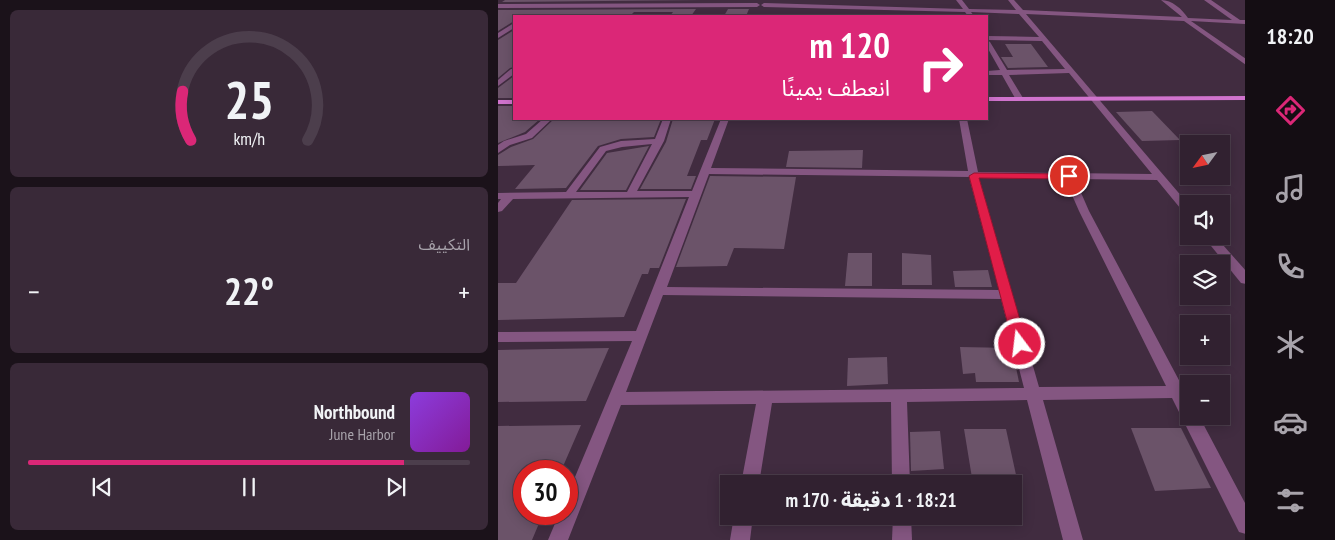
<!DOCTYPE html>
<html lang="ar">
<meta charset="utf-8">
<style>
:root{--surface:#312130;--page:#392938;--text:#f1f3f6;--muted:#a8a3ab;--line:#4c3e4c;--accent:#db2777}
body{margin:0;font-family:"PT Sans Narrow","Noto Sans Arabic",sans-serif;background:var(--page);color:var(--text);direction:rtl;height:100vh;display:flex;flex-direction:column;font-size:19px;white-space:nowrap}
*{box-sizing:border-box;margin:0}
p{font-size:16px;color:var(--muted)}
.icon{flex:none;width:28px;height:28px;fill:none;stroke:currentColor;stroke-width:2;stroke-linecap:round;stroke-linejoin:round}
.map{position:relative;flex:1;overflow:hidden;direction:ltr}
.sheet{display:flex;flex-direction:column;gap:10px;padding:10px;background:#1b121a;width:498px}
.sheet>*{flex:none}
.banner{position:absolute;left:15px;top:15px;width:475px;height:105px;border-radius:0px;box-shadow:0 2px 12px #0003,0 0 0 1px var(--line);direction:rtl;background:#db2777;color:#fff;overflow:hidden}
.needle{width:32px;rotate:237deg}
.fabs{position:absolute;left:682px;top:135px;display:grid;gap:10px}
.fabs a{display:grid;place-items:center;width:50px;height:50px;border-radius:0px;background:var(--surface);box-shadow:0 2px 12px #0003,0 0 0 1px var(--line);font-size:25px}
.speed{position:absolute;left:15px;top:460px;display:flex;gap:10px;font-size:25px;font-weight:700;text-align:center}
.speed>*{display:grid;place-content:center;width:65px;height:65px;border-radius:50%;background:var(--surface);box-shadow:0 2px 12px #0003,0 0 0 1px var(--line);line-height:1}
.speed .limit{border:8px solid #d22;background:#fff;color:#111}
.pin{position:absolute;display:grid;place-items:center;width:42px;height:42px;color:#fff;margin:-21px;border:2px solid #fff;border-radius:50%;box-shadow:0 1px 5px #0007}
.me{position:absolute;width:55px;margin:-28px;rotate:345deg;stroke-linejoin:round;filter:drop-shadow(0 0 4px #0008)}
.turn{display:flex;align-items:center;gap:18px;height:105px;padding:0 15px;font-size:22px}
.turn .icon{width:65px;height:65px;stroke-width:2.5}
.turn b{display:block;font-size:35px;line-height:42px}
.big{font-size:38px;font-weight:800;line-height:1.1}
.sheet .card{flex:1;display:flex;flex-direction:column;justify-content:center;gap:8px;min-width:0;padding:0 18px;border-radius:8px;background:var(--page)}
.sheet .dial{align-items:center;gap:0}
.dial svg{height:130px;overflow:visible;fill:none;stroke:var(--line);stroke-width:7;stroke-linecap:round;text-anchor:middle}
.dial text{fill:var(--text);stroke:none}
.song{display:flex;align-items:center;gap:15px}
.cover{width:60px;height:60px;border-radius:8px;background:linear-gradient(135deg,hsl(270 70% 55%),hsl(290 70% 35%))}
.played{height:5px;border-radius:2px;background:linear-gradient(90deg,var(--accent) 85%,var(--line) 85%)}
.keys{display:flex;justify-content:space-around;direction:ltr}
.heat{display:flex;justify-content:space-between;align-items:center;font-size:28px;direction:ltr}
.trip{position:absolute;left:222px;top:475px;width:302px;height:50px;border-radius:0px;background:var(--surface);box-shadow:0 2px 12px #0003,0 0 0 1px var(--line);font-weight:800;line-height:50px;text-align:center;direction:rtl}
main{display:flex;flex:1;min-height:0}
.tabs{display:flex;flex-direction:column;width:90px;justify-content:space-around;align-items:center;background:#140d13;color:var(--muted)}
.tabs .icon{width:35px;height:35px}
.tabs .on{color:var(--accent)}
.tabs b{font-size:22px;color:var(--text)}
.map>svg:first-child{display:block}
</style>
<main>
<nav class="tabs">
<b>18:20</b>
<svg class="icon on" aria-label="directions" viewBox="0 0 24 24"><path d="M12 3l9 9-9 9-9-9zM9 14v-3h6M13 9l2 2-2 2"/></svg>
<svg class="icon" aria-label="music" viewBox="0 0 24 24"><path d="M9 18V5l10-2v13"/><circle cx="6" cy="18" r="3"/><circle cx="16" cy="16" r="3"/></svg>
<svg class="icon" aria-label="phone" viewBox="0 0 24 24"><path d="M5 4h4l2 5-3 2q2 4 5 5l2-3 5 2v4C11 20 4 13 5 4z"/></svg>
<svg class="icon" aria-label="climate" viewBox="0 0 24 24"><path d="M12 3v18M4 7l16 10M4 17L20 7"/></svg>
<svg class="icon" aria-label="car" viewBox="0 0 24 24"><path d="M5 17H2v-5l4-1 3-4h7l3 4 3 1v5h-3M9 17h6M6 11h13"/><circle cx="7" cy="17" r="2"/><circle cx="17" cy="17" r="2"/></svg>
<svg class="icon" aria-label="filters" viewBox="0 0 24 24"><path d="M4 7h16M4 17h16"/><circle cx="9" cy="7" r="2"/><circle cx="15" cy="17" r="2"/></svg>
</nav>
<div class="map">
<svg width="748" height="540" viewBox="0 0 748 540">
<rect width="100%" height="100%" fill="#412c40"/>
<g fill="#6b5369">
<polygon points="7,0 205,0 4,2"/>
<polygon points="198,9 193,16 172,16 175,12 136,12 132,16 16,16 16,21 0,31 0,10"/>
<polygon points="230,9 251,9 248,16 226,16"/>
<polygon points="16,30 16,67 12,68 0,78 0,40"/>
<polygon points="507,44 533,44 550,67 510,68 503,57 515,57"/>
<polygon points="16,76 16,98 0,98 0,88"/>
<polygon points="0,106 16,106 16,119 42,119 27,132 0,143"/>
<polygon points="654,111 682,140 644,141 618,112"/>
<polygon points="56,119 163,119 156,137 123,139 100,146 68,188 17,189 37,165 0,166 0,155 13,147 35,139"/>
<polygon points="175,119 217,119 209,140 203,140 189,176 198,176 193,189 142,189 168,142"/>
<polygon points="151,146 128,190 82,190 109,153"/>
<polygon points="365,150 364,168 288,167 291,151"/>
<polygon points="212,176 298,177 286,249 236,248 229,266 178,267"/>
<polygon points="188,199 161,268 152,268 150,274 144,274 126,317 0,320 0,283 18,283 74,200"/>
<polygon points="350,253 374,253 374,286 347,286"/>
<polygon points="404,253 433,255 434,285 404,285"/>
<polygon points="490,270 494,287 457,287 455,271"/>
<polygon points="462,347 514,348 521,382 478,382 477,373 465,374"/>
<polygon points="111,348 88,401 0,402 0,350"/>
<polygon points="389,357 390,384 349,386 350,358"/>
<polygon points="83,425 63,471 26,471 26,514 45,514 34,540 0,540 0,426"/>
<polygon points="633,428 683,428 713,488 657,491"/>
<polygon points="466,429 508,429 520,484 475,484"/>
<polygon points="442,431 446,469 413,471 412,432"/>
</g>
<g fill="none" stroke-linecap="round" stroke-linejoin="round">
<g fill="#845681" fill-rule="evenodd">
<path d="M 458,0 L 464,0 L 471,9 L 518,10 L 510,0 L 516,0 L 525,10 L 684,17 L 663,0 C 674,0 684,9 690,18 L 734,20 L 706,0 L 713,0 L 742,20 L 748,20 L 748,24 L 693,21 L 748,59 L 748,65 L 686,21 L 528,14 L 691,205 L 691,215 L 687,214 L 659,180 L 577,179 L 591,211 L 691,399 L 691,416 L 701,416 L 748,505 L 748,534 L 741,532 L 674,398 L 545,400 L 585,540 L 565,540 L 529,400 L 409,402 L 412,484 L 394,484 L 393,402 L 274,403 L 261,484 L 243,484 L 258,404 L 123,405 L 70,540 L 50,540 L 61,514 L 69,514 L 69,496 L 134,341 L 0,342 L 0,332 L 138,331 L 191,197 L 15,199 L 4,211 L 0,212 L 0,203 L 3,199 L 0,199 L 0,193 L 68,192 L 102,147 L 123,141 L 157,139 L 165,119 L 173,119 L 166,141 L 139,191 L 194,191 L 223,119 L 231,119 L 213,168 L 470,171 L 461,119 L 469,119 L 480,172 L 654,174 L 571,73 L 511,75 L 525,98 L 521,100 L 517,98 L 504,75 L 489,75 L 489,71 L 502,70 L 489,47 L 489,40 L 492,42 L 509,70 L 567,69 L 544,41 L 489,40 L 489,36 L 541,37 L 521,14 L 473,12 L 476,16 L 470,16 L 467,12 L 266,7 L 263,5 L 266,3 L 465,9 ZM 154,144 L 129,192 L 78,192 L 108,151 L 124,147 ZM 211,174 L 471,177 L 501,290 L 169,287 ZM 481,178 L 567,179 L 581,211 L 668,386 L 541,387 ZM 165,295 L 503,299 L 526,388 L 128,392 Z"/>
<polygon points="0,4 259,3 262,5 259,7 0,8"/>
<polygon points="16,23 16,28 0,38 0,33"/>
<polygon points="13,69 16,69 16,74 0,86 0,80"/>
<polygon points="45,119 54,119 34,138 12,145 0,153 0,145 6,141 28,134"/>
<polygon points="705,236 717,236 748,271 748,284 743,283"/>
<polygon points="236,516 255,516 252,540 232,540"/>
<polygon points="395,516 413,516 414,540 394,540"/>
</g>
<g fill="#d073cd" fill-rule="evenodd">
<polygon points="748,96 748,100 489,101 489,97"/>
<rect x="0" y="100" width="16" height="4"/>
</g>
</g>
<polygon fill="#e11d48" stroke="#92132f" points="476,173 571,174 575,176 571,179 481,178 529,344 527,347 517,347 515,344 471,176"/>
</svg>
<div class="fabs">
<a><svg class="needle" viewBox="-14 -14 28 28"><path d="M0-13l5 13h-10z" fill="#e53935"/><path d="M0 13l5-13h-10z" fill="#a8a3ab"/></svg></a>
<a><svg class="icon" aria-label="sound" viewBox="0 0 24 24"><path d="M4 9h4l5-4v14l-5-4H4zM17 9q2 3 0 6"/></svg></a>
<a><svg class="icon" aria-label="layers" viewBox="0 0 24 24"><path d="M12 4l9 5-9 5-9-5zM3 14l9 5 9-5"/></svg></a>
<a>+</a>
<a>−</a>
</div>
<div class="speed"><div class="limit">30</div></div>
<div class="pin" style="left:571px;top:176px;background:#d93025"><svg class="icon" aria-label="arrive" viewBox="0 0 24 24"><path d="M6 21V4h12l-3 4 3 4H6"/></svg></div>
<svg class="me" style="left:522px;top:344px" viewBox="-20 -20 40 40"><circle r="17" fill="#e11d48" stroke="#fff" stroke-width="3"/><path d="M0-11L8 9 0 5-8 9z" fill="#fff"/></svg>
<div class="trip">18:21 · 1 دقيقة · 170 m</div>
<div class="banner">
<div class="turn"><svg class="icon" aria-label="right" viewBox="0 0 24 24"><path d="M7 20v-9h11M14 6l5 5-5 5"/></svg><div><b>120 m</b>انعطف يمينًا</div></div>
</div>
</div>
<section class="sheet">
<div class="card dial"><svg viewBox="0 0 100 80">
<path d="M14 69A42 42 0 1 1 86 69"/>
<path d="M14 69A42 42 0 0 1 9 39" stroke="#db2777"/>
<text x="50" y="56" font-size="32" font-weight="700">25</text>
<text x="50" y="72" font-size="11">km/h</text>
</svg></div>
<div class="card"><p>التكييف</p>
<div class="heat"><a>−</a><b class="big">22°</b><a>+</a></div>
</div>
<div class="card">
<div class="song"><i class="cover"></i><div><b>Northbound</b><p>June Harbor</p></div></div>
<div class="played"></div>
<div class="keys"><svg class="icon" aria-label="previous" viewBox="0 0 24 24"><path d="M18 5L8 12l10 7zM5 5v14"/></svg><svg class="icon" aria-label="pause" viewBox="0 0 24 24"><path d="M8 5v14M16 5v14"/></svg><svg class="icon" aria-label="next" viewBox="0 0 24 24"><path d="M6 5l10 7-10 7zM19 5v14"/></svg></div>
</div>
</section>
</main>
